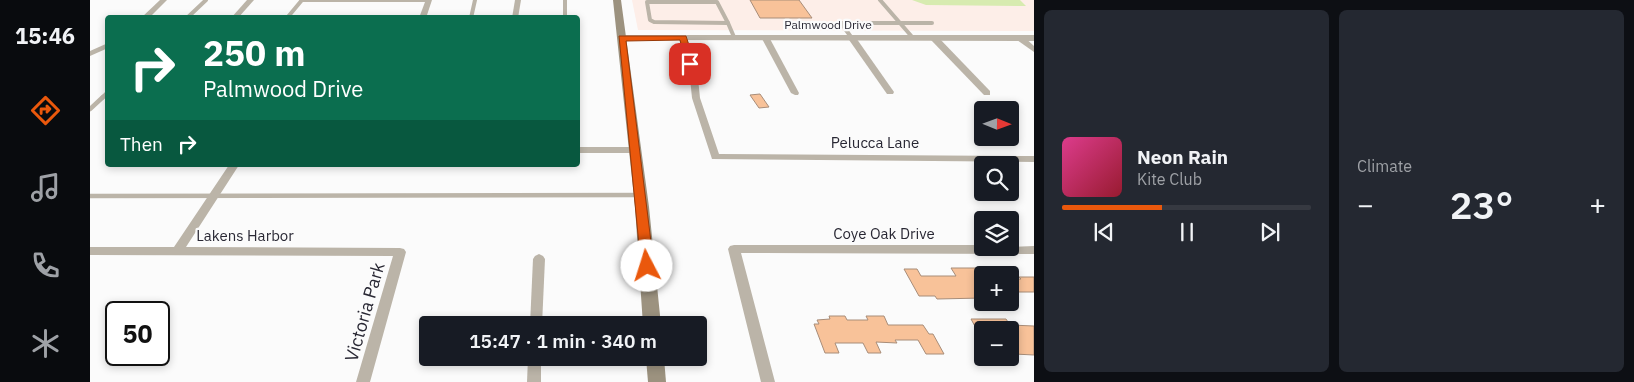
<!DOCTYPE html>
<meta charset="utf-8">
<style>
:root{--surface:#171b24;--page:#242831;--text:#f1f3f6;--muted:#9ea1a6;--line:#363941;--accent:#ea580c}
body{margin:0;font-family:"IBM Plex Sans",sans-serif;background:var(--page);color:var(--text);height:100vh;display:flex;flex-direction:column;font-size:19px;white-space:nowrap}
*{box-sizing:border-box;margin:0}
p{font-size:16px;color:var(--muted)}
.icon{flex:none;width:28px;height:28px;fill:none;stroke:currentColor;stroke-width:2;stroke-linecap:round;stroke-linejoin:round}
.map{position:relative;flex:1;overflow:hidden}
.drawer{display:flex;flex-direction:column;gap:10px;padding:10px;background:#0d0f14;width:600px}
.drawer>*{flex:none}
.hud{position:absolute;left:15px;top:15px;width:475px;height:152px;border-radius:5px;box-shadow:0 2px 8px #0003;background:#0b6e4f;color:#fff;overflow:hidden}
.needle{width:32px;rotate:91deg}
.tools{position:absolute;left:884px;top:101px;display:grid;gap:10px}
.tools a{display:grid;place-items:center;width:45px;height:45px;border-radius:5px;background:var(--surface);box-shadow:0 2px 8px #0003;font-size:25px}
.speed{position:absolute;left:15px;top:301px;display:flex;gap:10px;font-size:25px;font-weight:700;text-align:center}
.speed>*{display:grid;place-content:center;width:65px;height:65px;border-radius:50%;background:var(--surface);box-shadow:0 2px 8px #0003;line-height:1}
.speed .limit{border:2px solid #111;border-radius:8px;background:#fff;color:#111}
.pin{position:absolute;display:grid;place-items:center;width:42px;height:42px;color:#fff;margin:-21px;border-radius:10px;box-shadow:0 2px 8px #0006}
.me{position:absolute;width:55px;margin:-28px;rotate:355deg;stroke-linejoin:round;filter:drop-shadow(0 0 4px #0008)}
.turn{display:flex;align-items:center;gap:18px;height:105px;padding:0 15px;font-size:22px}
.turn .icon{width:65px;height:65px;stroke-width:2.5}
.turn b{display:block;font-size:35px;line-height:42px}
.then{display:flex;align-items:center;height:48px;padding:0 15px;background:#0003;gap:10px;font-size:19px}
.big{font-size:38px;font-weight:600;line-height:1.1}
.drawer .widget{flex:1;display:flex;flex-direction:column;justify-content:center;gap:8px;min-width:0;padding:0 18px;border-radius:8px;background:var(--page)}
.song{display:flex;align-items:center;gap:15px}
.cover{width:60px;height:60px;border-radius:8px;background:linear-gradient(135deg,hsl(330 70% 55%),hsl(350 70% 35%))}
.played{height:5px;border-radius:2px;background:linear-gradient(90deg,var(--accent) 40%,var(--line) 40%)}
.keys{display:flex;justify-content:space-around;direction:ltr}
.heat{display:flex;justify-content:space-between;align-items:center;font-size:28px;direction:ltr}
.drawer .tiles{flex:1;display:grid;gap:10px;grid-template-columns:repeat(2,1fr)}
.trip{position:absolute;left:329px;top:316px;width:288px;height:50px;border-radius:5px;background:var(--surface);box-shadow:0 2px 8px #0003;font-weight:600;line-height:50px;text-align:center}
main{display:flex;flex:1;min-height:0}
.menu{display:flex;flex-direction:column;width:90px;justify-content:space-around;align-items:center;background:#090b0e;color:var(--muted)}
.menu .icon{width:35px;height:35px}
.menu .selected{color:var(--accent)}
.menu b{font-size:22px;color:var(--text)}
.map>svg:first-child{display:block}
</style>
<main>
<nav class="menu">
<b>15:46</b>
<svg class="icon selected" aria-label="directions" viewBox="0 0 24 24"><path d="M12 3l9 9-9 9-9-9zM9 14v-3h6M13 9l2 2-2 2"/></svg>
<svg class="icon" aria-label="music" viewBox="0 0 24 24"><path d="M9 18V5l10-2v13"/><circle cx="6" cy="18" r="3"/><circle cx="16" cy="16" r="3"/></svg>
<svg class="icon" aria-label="phone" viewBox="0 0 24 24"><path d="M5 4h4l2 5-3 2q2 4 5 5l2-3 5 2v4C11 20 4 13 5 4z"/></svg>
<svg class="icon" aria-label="climate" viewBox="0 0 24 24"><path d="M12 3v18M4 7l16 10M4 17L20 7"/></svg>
</nav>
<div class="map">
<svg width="944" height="382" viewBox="0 0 944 382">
<rect width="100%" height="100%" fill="#fbfbfb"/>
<polygon fill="#fdeee8" points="542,0 944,0 944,31 548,30"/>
<polygon fill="#d7ebb0" points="822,0 930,0 936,6 836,5"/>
<g fill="#f8c299" stroke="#a88d79">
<polygon points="660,0 709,0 722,18 670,18"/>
<polygon points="670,94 679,107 669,108 660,95"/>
<polygon points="861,268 892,268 892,298 847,299 845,296 829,296 814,269 827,269 831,276 866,276"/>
<polygon points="929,277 944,277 944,292 920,292 920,279 931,279"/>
<polygon points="739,316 755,316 757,320 778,320 776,316 794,316 798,325 833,325 839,334 843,334 854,354 836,354 828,340 805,340 807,343 786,342 791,353 778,353 773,343 745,343 749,353 735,353 724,324 729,324 727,320 740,319"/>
<polygon points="881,319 916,319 920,325 944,326 944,355 924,354 920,349 920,330 887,330"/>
</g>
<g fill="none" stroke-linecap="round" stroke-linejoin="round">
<g stroke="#bbb4a8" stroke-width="4">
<polyline points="475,0 475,18"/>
<polyline points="790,0 823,38"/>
<polygon points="557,2 627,2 638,23 564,22 560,20"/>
<polyline points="97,18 116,0"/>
<polyline points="197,18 212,0"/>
<polyline points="381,18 385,0"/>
<polyline points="638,23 644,37"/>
<polyline points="761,37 751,23 842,23"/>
<polyline points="12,98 18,92"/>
</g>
<g stroke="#bbb4a8" stroke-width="4.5">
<polyline points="0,109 13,97"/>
<polyline points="0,196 550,195"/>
</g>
<g fill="#bbb4a8" fill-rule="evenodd">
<polygon points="70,0 77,0 59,18 51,18"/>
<polygon points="157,0 164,0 148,18 141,18"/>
<polygon points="209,0 342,0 336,18 329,18 335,2 212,2"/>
<polygon points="425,0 431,0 428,18 422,18"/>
<polygon points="672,35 679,37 709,93 708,95 705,95 701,93 671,37"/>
<polygon points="758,35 764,35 804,92 803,94 797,94 757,37"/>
<polygon points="590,36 597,38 608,78 610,98 629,154 944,156 944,162 622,159 602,98 600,78 589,38"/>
<polygon points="841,36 847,36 900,91 900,95 894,95 841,40"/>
<polygon points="927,36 933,36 944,46 944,52 927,40"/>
<polygon points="18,43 18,48 0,56 0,51"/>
<polygon points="488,147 545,147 550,150 545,153 488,153"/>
<polygon points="139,165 149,165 96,247 310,248 314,249 316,252 280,382 266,382 303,256 0,255 0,247 84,247"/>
<polygon points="644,245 892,245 892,248 944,246 944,254 651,253 685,382 671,382 638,249 640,246"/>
<polygon points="449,254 453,256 455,259 452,325 440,325 443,259 445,256"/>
<polygon points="438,358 451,358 451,382 437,382"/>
</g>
<polygon fill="#bbb4a8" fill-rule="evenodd" points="532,35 944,35 944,41 529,40 529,36"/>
<g fill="#9c927f" fill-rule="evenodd">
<polygon points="523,0 531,0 559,207 571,325 553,325 545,207"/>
<polygon points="556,358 574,358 576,382 558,382"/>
</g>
</g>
<polygon fill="#ea580c" stroke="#983908" points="529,36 596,36 605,64 600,67 596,64 590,40 536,41 564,266 562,270 557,271 553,270 551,266"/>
<g text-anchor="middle" stroke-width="4.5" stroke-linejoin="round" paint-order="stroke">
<g font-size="12" fill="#292834" stroke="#fbfbfb">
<text x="738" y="29">Palmwood Drive</text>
</g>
<g font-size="15" fill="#292834" stroke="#fbfbfb">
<text x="785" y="148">Pelucca Lane</text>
<text x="794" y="239">Coye Oak Drive</text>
<text x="155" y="241">Lakens Harbor</text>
</g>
<g font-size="18" fill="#292834" stroke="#fbfbfb">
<text transform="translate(275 312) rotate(-74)" y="6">Victoria Park</text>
</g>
</g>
</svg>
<div class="tools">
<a><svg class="needle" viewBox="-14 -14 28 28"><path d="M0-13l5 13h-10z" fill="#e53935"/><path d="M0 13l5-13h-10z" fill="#9ea1a6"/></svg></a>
<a><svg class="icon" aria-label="search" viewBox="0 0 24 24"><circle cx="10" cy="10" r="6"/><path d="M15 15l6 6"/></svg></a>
<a><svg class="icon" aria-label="layers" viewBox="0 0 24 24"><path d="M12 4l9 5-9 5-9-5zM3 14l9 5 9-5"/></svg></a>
<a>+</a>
<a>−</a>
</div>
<div class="speed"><div class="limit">50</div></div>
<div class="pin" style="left:600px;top:64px;background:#d93025"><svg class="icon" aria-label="arrive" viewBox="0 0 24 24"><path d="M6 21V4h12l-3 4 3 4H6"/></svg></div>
<svg class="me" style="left:557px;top:266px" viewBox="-20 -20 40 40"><circle r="19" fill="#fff"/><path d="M0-13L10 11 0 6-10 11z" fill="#ea580c"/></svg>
<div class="trip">15:47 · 1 min · 340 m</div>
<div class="hud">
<div class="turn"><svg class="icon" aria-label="right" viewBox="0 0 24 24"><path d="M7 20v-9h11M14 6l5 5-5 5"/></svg><div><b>250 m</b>Palmwood Drive</div></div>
<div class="then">Then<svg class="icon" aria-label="right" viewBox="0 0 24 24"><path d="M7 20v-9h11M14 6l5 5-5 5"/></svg></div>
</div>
</div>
<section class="drawer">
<div class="tiles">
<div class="widget">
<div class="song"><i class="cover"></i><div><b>Neon Rain</b><p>Kite Club</p></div></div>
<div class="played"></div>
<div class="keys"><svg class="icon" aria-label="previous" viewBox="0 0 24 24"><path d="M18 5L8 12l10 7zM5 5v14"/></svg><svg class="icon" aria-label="pause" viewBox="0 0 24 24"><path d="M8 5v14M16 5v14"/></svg><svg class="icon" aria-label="next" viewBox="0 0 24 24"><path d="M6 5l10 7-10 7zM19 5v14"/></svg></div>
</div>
<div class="widget"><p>Climate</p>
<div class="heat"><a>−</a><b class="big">23°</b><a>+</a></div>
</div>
</div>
</section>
</main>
